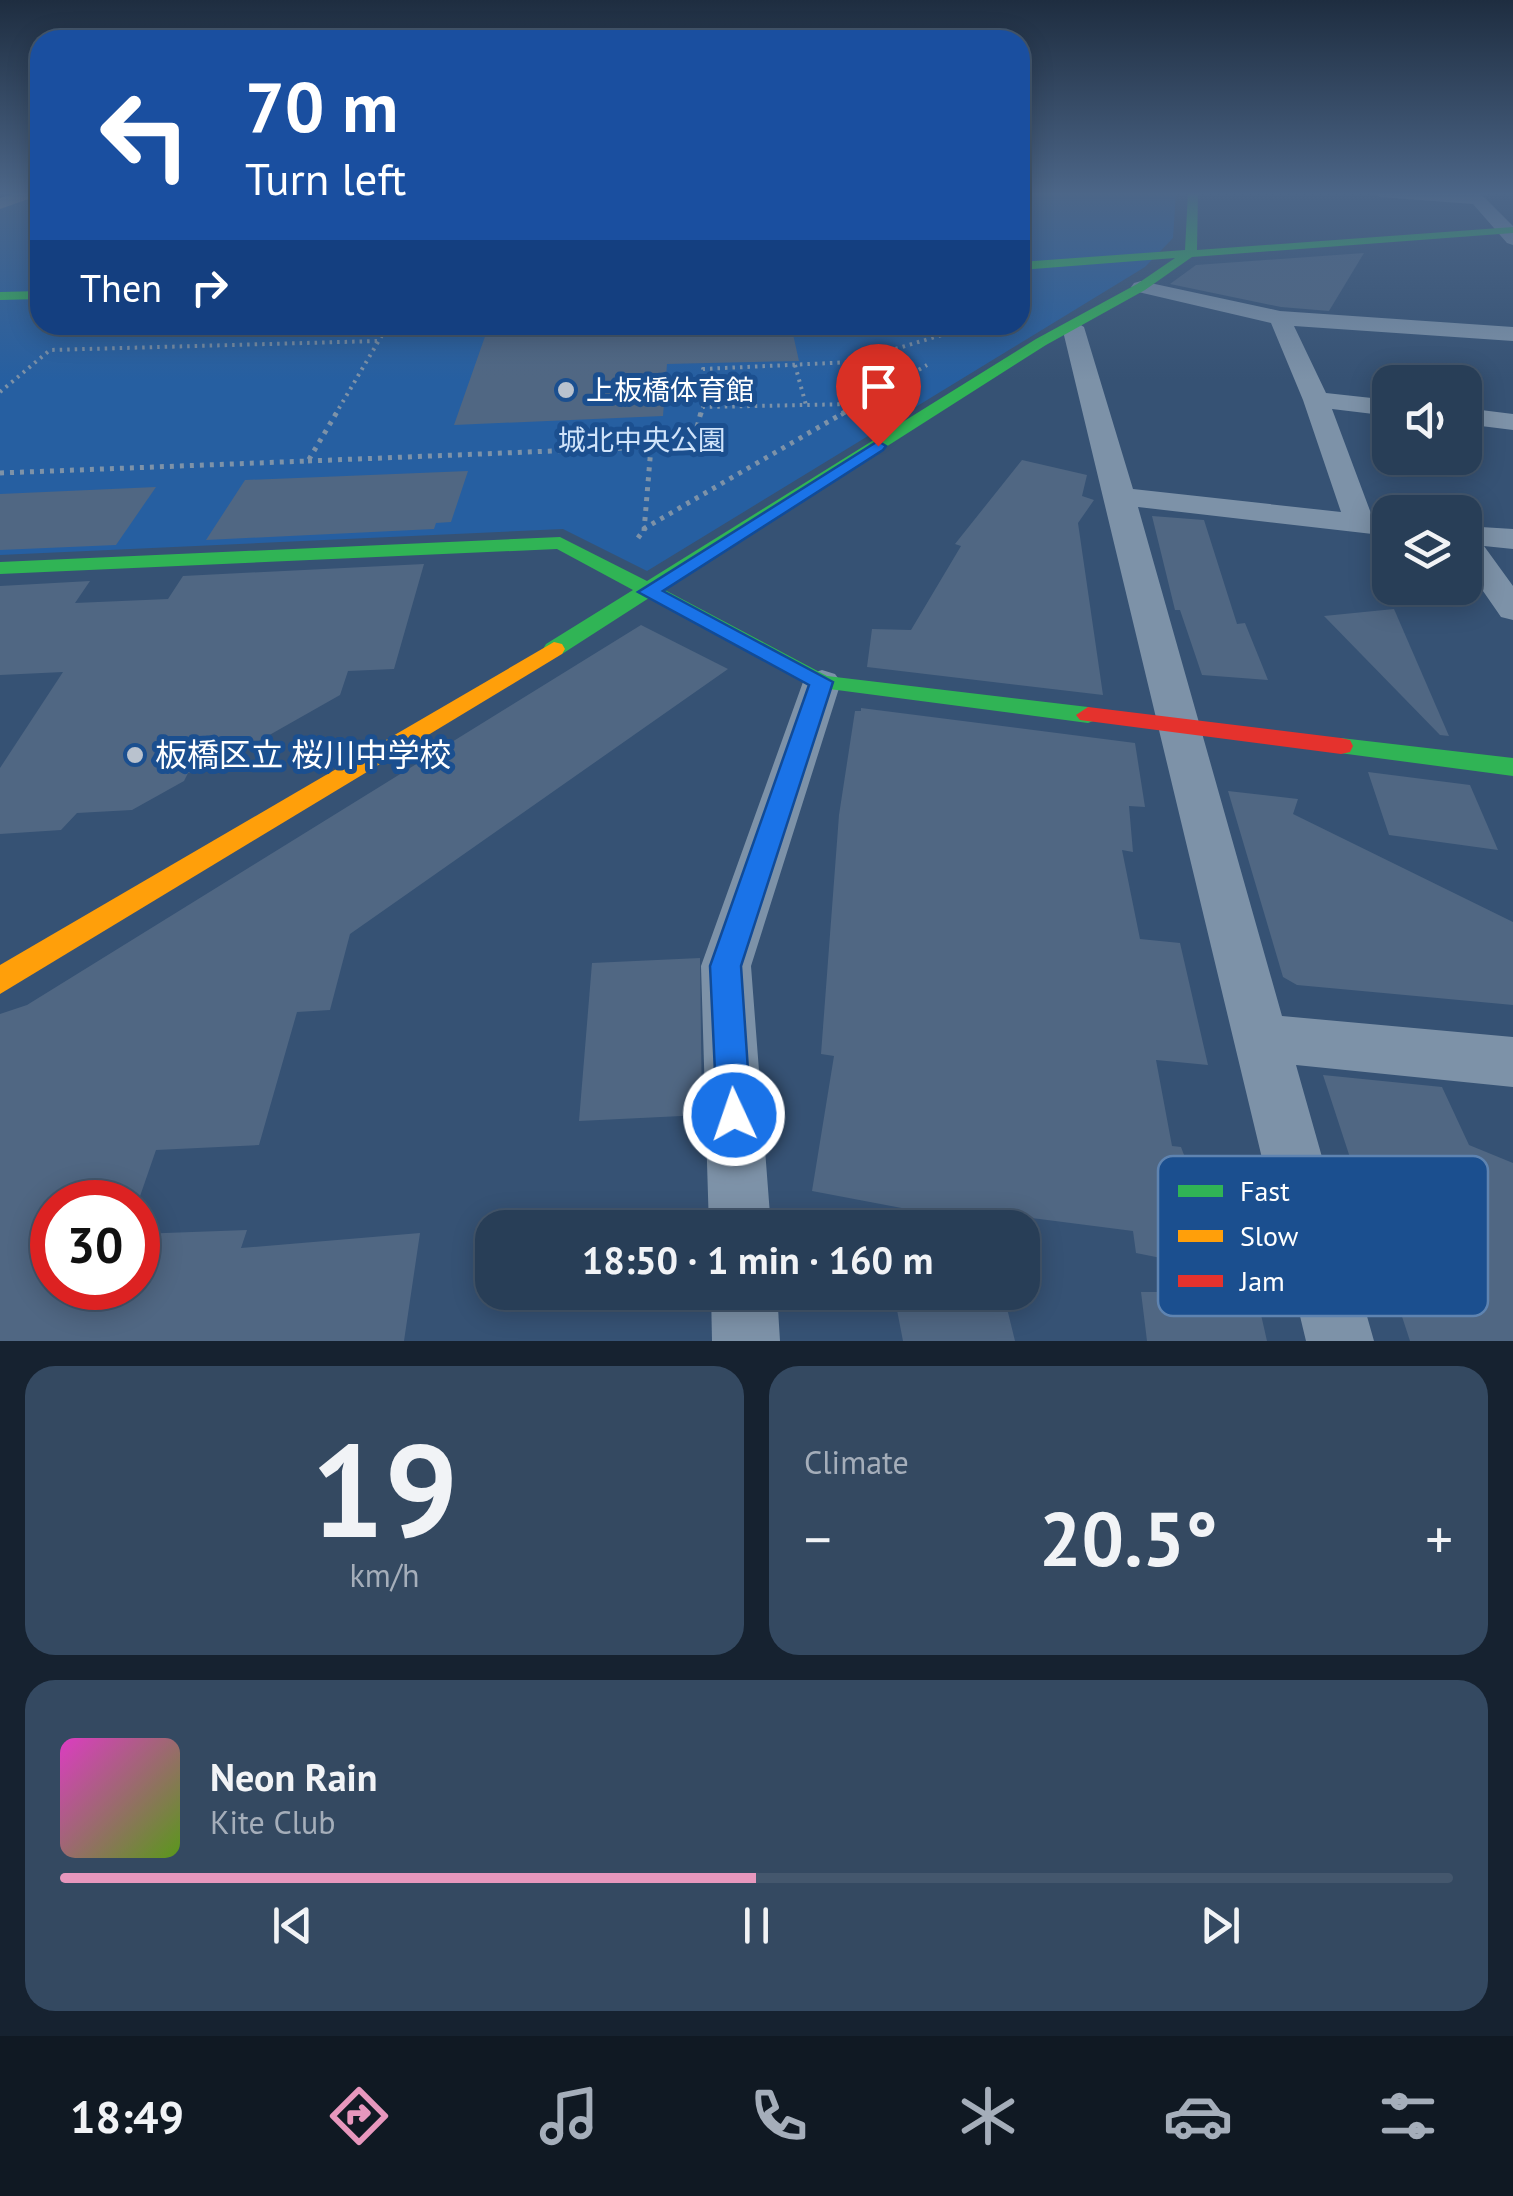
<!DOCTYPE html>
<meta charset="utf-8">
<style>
:root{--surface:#283e57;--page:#344961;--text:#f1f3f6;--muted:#a5aeba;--line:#44576d;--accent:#e797bd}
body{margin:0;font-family:"PT Sans","Noto Sans JP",sans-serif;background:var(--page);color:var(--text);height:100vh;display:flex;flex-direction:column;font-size:38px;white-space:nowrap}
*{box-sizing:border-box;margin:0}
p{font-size:32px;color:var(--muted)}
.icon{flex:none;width:55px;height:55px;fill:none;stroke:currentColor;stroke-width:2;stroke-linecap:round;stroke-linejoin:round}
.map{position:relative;height:1341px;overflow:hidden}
.side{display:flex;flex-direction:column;gap:25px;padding:25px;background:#162230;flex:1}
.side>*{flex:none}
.banner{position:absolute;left:30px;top:30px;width:1000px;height:305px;border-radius:30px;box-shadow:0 5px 25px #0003,0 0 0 2px var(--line);background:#1a4fa0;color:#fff;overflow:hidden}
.tools{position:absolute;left:1372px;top:365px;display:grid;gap:20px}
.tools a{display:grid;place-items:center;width:110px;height:110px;border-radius:20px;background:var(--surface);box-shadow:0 5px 25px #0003,0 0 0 2px var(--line);font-size:50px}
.speed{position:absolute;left:30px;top:1180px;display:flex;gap:20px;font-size:50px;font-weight:700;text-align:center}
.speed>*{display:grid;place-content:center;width:130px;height:130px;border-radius:50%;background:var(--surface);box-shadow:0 5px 25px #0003,0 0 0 2px var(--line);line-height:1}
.speed .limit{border:15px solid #d22;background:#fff;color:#111}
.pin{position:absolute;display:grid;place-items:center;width:85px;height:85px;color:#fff;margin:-102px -42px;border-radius:50% 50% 50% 0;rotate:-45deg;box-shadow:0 0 10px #0007}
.pin .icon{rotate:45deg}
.me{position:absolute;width:110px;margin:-55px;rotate:357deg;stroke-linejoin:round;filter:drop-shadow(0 0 8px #0008)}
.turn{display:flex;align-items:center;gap:35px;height:210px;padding:0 50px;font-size:45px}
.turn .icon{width:130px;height:130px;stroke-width:2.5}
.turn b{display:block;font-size:70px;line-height:85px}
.then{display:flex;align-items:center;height:95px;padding:0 50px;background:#0003;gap:20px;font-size:38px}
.big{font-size:75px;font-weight:700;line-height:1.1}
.side .card{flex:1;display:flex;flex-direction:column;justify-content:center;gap:15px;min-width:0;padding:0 35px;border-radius:30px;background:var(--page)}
.side .dial{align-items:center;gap:0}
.dial b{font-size:130px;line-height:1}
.song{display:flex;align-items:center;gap:30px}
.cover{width:120px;height:120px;border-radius:15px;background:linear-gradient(135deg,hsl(310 70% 55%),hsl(90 70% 35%))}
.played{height:10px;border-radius:5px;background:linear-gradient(90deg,var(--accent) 50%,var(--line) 50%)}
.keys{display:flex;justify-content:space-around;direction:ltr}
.heat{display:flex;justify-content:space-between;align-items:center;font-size:55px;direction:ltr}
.side .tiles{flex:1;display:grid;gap:25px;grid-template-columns:1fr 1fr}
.card:last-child{grid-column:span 2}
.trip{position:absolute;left:475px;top:1210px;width:565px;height:100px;border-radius:30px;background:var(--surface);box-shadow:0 5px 25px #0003,0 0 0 2px var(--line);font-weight:700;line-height:100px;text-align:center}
.dock{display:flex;height:160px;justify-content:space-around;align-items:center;background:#101923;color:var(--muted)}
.dock .icon{width:70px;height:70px}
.dock .active{color:var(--accent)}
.dock b{font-size:45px;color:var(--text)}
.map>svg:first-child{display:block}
</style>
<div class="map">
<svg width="1513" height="1341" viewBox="0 0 1513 1341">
<rect width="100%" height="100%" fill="#365274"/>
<polygon fill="#265fa1" points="1020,192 1176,192 1173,238 1145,267 647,571 563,529 0,555 0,208 40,193 40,325 1020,325"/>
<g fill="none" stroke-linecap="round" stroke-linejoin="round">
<polygon fill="#153c6e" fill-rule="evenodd" points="0,192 20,192 15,200 0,204"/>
</g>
<g fill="#506783">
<polygon points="1364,253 1329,311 1281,307 1170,284 1196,265"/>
<polygon points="489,325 791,325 799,361 667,364 663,416 454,425"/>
<polygon points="1022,460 1087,475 1082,496 1094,500 1078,523 1103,695 867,667 872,629 911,630 961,546 955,544"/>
<polygon points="468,471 451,522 436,523 434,529 206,540 245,480"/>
<polygon points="156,487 116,545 0,550 0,494"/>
<polygon points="1152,516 1204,520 1237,624 1245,623 1268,680 1202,675 1180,610 1175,610"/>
<polygon points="424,564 394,669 348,671 340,695 204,772 188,773 184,781 132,810 77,813 61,830 0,834 0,768 63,672 0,675 0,586 90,581 75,603 168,599 183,576"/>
<polygon points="1394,609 1449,736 1440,735 1324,616"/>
<polygon points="641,625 728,669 350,934 330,1010 297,1012 259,1145 156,1150 138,1202 52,1202 52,1288 138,1288 138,1234 247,1230 241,1248 420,1233 404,1341 0,1341 0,1014 27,1005"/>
<polygon points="861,708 1135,743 1145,807 1129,806 1133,852 1122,850 1140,939 1180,943 1208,1065 1156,1060 1172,1146 1181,1147 1189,1168 1229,1174 1267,1341 1147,1341 1141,1292 1214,1292 1216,1269 1136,1253 1133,1231 986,1212 986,1224 812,1191 834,1056 821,1054 839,815 855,711 861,711"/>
<polygon points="1368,772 1470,785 1498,850 1389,835"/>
<polygon points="1228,791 1298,799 1293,814 1513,922 1513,1005 1297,985 1283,977"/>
<polygon points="700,958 702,1115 579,1121 592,963"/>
<polygon points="1323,1075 1442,1087 1469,1145 1513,1163 1513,1341 1410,1341"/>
<polygon points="921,1292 1003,1292 1015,1341 903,1341 896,1305 922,1298"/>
</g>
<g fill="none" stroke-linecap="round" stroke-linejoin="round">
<g stroke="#7d92a8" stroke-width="4" stroke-dasharray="2.5 5" stroke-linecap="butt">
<polyline points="795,365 806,405"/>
<polyline points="0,392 50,350 377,341"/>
<polyline points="703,407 703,369 852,362 975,325"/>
<polyline points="335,415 388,325"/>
<polyline points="701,415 703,407 856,404"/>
<polyline points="841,415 927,365"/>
</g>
<g stroke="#7d92a8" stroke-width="5" stroke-dasharray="4 6" stroke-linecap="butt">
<polyline points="308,461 651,447 694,439 701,412"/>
<polyline points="0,473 308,461 337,412"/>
<polyline points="644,531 651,447"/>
<polyline points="638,538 645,528 845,412"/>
</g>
<g fill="#7d92a8" fill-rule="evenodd">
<polygon points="19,192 40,192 40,195 0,209 0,198"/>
<polygon points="1372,192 1479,192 1513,226 1513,245 1507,243 1473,204 1380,197"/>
<polygon points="1141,281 1280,311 1513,327 1513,341 1294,326 1326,393 1390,400 1390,416 1332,409 1372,516 1390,518 1390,536 1138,507 1282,1016 1513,1037 1513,1087 1296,1065 1374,1341 1306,1341 1062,327 1073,320 1084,327 1133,489 1341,512 1303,400 1271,323 1134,291 1131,287 1134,283"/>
<polygon points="1465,408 1513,414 1513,430 1465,424"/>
<polygon points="1465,526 1513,529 1513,549 1484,546 1513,586 1513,620 1501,617 1465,565"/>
<polygon points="822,670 835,674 841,682 751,966 771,1228 709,1228 701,966 803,682 809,674"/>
<polygon points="711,1292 777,1292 780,1341 712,1341"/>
</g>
<g fill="#30b455" fill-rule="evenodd">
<polygon points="1188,192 1198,192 1197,250 1513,227 1513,233 1192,257 1145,290 1046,345 663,589 827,676 1088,707 1100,715 1096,720 1088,723 814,687 649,598 562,654 546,654 543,649 546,644 633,590 557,549 0,574 0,562 560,537 647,581 1036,339 1137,284 1175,258 1020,270 1020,262 1185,250"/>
<polygon points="40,291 40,299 0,300 0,292"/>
<polygon points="1341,738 1513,758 1513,776 1332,752 1329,746 1332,740"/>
</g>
<polygon fill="#ff9f0a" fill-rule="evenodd" points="554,642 562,644 565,649 562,654 0,994 0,965"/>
<polygon fill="#e5322d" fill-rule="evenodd" points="1088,707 1341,738 1350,740 1353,746 1350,752 1341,754 1080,720 1076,715"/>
</g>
<linearGradient id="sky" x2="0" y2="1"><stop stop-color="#1e2d40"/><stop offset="0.51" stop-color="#4c6688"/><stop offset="1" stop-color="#4c6688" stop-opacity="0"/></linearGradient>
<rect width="1513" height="380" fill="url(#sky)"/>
<polygon fill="#1a73e8" stroke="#114b97" stroke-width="2.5" points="878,441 886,446 883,450 663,591 833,682 741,966 751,1115 746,1127 734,1132 722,1127 717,1115 710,966 809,685 638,592"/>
<g fill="#b9c2ce" stroke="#1b4f8f" stroke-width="4">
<circle cx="566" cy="390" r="10"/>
<circle cx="135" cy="755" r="10"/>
</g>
<g text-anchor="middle" stroke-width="10" stroke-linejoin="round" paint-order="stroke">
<g font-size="28" fill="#fff" stroke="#1b4f8f" text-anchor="start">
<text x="586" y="400">上板橋体育館</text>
</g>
<g font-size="28" fill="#cfe3fa" stroke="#1b4f8f">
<text x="642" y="450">城北中央公園</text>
</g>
<g font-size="32" fill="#fff" stroke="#1b4f8f" text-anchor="start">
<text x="155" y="766">板橋区立 桜川中学校</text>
</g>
</g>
<rect x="1158" y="1156" width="330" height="160" rx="15" fill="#1b4f8f" stroke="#5f84b1" stroke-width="2.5"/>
<rect x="1178" y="1185" width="45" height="12" fill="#30b455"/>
<rect x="1178" y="1230" width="45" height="12" fill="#ff9f0a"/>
<rect x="1178" y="1275" width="45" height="12" fill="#e5322d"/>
<g font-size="28" fill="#fff">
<text x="1240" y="1201">Fast</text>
<text x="1240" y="1246">Slow</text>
<text x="1240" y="1291">Jam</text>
</g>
</svg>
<div class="tools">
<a><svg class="icon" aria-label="sound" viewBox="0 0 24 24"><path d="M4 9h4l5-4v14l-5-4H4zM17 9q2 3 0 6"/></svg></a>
<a><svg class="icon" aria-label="layers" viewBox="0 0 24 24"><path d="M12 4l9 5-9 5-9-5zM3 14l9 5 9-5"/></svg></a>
</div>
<div class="speed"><div class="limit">30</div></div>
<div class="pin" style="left:878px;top:446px;background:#d93025"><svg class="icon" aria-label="arrive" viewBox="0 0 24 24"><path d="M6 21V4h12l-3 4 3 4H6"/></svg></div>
<svg class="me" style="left:734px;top:1115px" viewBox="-20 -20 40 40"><circle r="17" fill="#1a73e8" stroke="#fff" stroke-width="3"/><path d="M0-11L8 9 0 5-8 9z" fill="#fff"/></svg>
<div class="trip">18:50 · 1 min · 160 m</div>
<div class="banner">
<div class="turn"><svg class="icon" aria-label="left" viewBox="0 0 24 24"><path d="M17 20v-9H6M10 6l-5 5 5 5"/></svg><div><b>70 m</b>Turn left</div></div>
<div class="then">Then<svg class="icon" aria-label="right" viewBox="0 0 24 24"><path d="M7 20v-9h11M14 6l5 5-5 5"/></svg></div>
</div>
</div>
<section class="side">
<div class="tiles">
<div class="card dial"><b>19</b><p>km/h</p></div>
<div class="card"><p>Climate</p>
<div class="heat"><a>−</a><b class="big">20.5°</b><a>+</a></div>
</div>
<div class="card">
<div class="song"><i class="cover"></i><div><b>Neon Rain</b><p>Kite Club</p></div></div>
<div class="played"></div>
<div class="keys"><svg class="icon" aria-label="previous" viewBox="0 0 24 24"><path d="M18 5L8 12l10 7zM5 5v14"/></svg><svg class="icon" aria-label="pause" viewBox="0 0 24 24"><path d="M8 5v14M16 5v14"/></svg><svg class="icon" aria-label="next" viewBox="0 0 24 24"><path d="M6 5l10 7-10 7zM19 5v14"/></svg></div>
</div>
</div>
</section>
<nav class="dock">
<b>18:49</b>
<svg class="icon active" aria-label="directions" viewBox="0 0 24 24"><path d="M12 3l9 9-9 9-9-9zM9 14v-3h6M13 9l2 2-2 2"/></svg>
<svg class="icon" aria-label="music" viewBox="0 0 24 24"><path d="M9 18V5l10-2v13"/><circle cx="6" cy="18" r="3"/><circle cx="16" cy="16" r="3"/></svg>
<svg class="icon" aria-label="phone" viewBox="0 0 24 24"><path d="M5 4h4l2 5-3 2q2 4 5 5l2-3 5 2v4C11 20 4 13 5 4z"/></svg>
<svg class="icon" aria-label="climate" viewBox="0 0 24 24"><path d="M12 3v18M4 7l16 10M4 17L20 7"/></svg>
<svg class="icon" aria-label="car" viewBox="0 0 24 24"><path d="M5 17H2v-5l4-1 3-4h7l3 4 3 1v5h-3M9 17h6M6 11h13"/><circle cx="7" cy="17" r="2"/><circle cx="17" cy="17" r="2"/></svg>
<svg class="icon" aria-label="filters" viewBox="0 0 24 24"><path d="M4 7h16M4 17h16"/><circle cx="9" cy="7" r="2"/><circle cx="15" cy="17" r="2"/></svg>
</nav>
